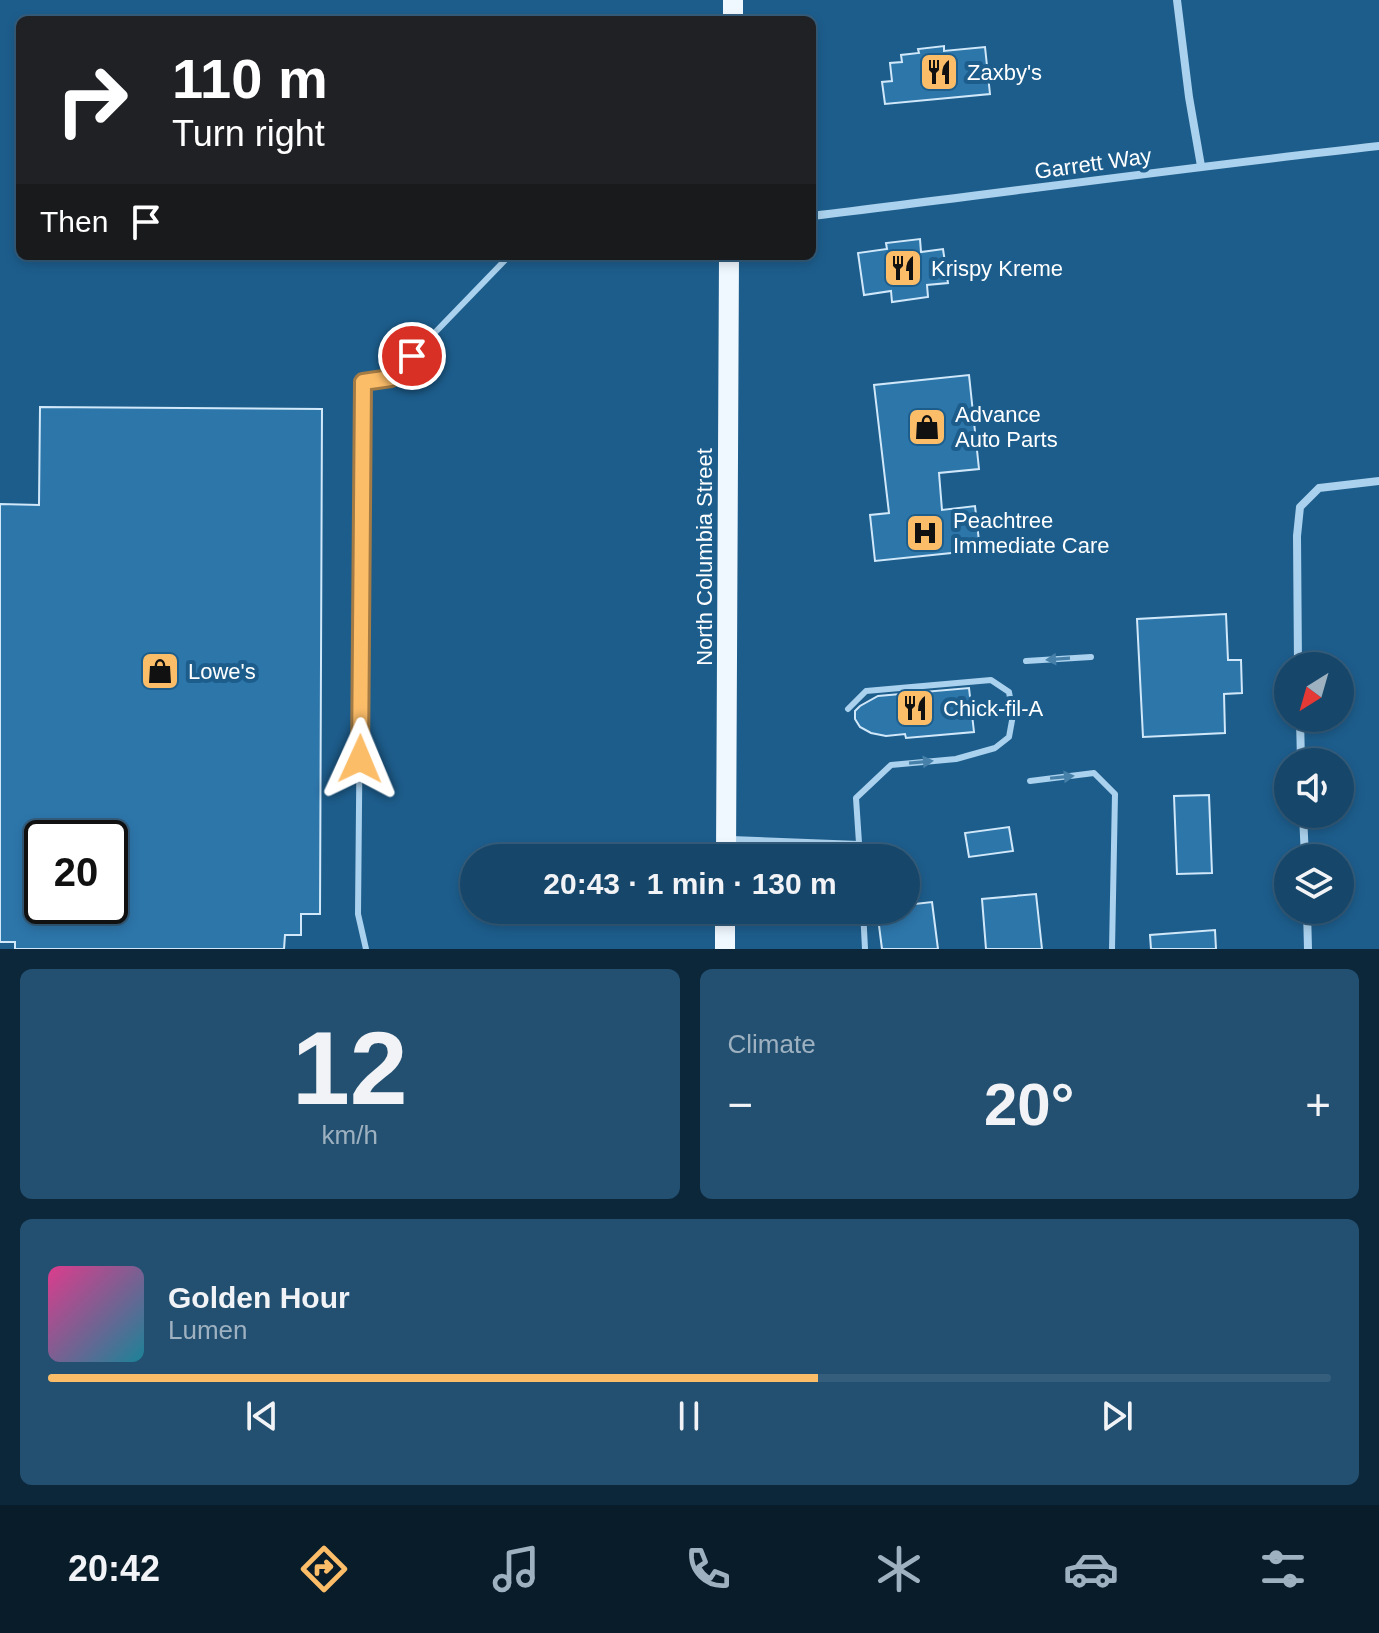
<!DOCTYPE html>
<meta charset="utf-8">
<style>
:root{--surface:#164669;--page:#235071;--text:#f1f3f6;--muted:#9eb1c0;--line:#355e7d;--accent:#fcbd69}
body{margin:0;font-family:Helvetica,sans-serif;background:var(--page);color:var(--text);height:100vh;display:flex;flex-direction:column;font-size:30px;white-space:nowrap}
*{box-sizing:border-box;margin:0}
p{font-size:26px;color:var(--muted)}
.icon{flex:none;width:44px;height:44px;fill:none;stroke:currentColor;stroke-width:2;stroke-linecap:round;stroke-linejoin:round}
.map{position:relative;height:949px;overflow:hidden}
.sheet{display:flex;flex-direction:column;gap:20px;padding:20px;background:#0c263a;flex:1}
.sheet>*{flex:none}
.top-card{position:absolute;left:16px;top:16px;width:800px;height:244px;border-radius:12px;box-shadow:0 4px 12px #0003,0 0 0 2px var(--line);background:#202124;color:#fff;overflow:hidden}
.needle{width:52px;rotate:217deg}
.fabs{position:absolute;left:1274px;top:652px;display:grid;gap:16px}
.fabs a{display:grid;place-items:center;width:80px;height:80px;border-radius:50%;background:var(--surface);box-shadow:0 4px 12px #0003,0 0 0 2px var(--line);font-size:40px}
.speed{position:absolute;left:24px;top:820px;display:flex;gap:16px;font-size:40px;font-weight:700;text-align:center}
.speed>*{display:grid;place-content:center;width:104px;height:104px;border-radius:50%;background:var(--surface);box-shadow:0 4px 12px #0003,0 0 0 2px var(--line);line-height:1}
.speed .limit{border:4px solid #111;border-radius:12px;background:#fff;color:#111}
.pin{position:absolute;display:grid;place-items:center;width:68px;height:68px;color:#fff;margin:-34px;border:4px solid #fff;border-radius:50%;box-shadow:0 2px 8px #0007}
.me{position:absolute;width:88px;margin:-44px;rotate:1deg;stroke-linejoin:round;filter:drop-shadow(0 0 6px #0008)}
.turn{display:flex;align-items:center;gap:28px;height:168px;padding:0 24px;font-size:36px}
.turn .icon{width:104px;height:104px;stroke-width:2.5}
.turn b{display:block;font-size:56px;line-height:68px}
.then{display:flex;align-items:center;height:76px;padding:0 24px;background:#0003;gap:16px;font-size:30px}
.big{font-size:60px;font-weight:600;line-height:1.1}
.sheet .card{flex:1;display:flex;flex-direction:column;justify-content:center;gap:12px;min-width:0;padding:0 28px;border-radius:12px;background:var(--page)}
.sheet .dial{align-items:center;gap:0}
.dial b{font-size:104px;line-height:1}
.song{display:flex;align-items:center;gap:24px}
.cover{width:96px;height:96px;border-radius:12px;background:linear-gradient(135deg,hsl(330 70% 55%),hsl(190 70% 35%))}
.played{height:8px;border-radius:4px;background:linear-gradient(90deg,var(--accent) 60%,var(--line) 60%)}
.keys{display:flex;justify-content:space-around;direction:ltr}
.heat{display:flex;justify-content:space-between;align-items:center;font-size:44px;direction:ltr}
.sheet .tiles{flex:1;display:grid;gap:20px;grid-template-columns:1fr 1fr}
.card:last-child{grid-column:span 2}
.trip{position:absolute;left:460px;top:844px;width:460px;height:80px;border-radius:40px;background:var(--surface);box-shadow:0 4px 12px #0003,0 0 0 2px var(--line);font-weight:600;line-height:80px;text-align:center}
.tab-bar{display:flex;height:128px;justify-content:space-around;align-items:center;background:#091c2a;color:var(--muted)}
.tab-bar .icon{width:56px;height:56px}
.tab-bar .current{color:var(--accent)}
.tab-bar b{font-size:36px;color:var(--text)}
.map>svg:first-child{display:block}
</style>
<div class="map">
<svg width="1379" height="949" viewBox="0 0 1379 949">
<rect width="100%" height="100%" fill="#1d5d8c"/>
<g fill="#2d76aa" stroke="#d0e8f9" stroke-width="2" fill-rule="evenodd">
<polygon points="944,46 944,51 985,47 990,94 885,104 882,82 892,81 890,63 902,62 901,55 919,53 918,49"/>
<polygon points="920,239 921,252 943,249 948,283 927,285 928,297 892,302 891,291 864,295 858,253 887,249 886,243"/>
<polygon points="969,375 979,469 939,473 942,510 975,506 980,550 875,561 870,515 889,513 874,385"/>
<path d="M 40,407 L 322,409 L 320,914 L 301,914 L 301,935 L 285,935 L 284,949 L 15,949 L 15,942 L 0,942 L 0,504 L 39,505 ZM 42,838 L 110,838 L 110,906 L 42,906 Z"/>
<polygon points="1226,614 1228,660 1241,660 1242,693 1224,694 1225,733 1143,737 1137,619"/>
<polygon points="969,688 974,732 906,738 905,734 886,736 871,733 860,727 855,719 855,711 860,706 878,696"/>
<polygon points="1209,795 1212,873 1177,874 1174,796"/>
<polygon points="1009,827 1013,851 969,857 965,833"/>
<polygon points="1036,894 1042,949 986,949 982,899"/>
<polygon points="932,902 938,949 882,949 877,910 906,910 906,905"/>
<polygon points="1215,930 1216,949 1151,949 1150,935"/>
</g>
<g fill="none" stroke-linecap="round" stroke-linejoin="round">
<g stroke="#aad1ed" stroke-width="6">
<polyline points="1026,661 1091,657"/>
<polyline points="848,709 866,691 991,680 1009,692 1013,715 1009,737 995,748 956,759 891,765 856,798 860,858"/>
<polyline points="1030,781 1094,773 1115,794 1112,949"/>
<polyline points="731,839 859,844"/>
<polyline points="863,910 865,949"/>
<polyline points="366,949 358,914 363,382 391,378 509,256"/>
</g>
<g stroke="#aad1ed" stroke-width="8">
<polyline points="1177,0 1189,97 1201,166"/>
<path d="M 812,216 C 1001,193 1190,167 1379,146"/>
<polyline points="1298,666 1297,536 1300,507 1319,488 1379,481"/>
<polyline points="1300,718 1301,762"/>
<polyline points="1303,814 1305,858"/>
<polyline points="1307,910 1308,949"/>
</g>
<g stroke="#f0f8ff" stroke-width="20">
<polyline points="733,20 733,0"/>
<polyline points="726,858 729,256"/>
<polyline points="725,949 725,910"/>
</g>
</g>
<defs><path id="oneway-solid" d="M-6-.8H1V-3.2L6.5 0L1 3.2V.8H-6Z" transform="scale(2)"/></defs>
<g fill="#4780a9">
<use href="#oneway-solid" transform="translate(1058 659) rotate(176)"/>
<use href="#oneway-solid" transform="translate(921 762) rotate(-5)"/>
<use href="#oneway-solid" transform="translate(1062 777) rotate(-6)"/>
</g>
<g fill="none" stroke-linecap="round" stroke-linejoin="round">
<defs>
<polyline id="route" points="360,759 363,382 391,378 412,356"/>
</defs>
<use href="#route" stroke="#a47b44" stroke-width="20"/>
<use href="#route" stroke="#fcbd69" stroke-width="14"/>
</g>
<defs>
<symbol id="restaurant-square" viewBox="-11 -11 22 22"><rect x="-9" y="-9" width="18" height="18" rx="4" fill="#fcbd69" stroke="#1d5d8c"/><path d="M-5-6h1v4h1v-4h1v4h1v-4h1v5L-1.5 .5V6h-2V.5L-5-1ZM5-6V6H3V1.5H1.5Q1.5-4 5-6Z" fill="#111"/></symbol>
<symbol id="shop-square" viewBox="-11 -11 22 22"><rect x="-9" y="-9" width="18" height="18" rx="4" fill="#fcbd69" stroke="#1d5d8c"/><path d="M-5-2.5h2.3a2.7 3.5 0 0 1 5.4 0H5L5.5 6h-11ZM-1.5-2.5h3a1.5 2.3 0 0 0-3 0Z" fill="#111"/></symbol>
<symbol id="hospital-square" viewBox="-11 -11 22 22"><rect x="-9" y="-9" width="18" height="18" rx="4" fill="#fcbd69" stroke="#1d5d8c"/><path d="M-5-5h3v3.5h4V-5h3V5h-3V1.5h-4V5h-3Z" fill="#111"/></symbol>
</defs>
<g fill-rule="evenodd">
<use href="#restaurant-square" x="917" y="50" width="44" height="44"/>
<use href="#restaurant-square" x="881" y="246" width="44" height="44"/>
<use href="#shop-square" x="905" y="405" width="44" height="44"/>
<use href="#hospital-square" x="903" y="511" width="44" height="44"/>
<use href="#shop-square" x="138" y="649" width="44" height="44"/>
<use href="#restaurant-square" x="893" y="686" width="44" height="44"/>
</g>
<g text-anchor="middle" stroke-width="8" stroke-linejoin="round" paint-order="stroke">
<g font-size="22" fill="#fff" stroke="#1d5d8c" text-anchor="start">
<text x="967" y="80">Zaxby's</text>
<text x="931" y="276">Krispy Kreme</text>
<text x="955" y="422">Advance<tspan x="955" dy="25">Auto Parts</tspan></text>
<text x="953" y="528">Peachtree<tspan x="953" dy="25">Immediate Care</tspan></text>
<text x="188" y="679">Lowe's</text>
<text x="943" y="716">Chick-fil-A</text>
</g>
<g font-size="22" fill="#fff" stroke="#1d5d8c">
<text transform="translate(1093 163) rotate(-8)" y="8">Garrett Way</text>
<text transform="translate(704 557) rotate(-90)" y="8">North Columbia Street</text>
</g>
</g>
</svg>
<div class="fabs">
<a><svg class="needle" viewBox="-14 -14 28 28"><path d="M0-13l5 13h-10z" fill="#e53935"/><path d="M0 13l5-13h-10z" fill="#9eb1c0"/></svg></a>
<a><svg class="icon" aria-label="sound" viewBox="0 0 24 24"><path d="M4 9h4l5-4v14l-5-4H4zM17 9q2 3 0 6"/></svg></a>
<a><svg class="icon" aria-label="layers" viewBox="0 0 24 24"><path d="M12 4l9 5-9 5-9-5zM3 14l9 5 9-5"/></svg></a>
</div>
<div class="speed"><div class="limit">20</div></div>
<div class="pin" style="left:412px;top:356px;background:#d93025"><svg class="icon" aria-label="arrive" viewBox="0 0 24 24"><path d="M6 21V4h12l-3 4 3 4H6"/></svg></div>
<svg class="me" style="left:360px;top:759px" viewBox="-20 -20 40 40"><path d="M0-17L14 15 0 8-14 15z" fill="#fcbd69" stroke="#fff" stroke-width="4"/></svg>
<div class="trip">20:43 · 1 min · 130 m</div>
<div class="top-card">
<div class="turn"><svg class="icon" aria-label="right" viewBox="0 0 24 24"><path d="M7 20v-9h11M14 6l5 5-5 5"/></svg><div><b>110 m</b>Turn right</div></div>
<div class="then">Then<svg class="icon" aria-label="arrive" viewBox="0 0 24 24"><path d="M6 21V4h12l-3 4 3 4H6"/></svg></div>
</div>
</div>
<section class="sheet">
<div class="tiles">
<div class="card dial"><b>12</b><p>km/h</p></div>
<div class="card"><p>Climate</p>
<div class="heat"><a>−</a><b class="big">20°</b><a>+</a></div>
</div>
<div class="card">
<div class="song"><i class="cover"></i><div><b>Golden Hour</b><p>Lumen</p></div></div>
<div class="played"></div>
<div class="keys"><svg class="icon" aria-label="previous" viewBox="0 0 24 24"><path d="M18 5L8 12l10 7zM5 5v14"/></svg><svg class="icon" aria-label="pause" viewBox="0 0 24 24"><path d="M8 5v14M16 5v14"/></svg><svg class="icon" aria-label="next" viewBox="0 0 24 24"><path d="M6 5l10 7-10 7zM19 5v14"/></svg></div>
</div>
</div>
</section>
<nav class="tab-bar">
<b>20:42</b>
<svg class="icon current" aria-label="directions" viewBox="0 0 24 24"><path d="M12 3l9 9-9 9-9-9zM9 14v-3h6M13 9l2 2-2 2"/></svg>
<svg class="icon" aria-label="music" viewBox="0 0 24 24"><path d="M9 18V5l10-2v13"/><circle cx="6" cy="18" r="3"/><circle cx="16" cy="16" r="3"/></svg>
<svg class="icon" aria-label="phone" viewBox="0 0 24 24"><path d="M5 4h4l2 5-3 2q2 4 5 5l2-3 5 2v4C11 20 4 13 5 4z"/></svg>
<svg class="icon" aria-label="climate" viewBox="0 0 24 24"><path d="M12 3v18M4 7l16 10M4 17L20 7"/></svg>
<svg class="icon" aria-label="car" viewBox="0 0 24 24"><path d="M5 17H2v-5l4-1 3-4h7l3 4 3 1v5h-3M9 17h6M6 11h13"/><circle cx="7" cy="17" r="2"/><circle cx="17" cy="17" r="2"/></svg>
<svg class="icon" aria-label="filters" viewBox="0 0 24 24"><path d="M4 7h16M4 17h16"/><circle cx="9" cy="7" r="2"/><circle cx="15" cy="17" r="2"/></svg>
</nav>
